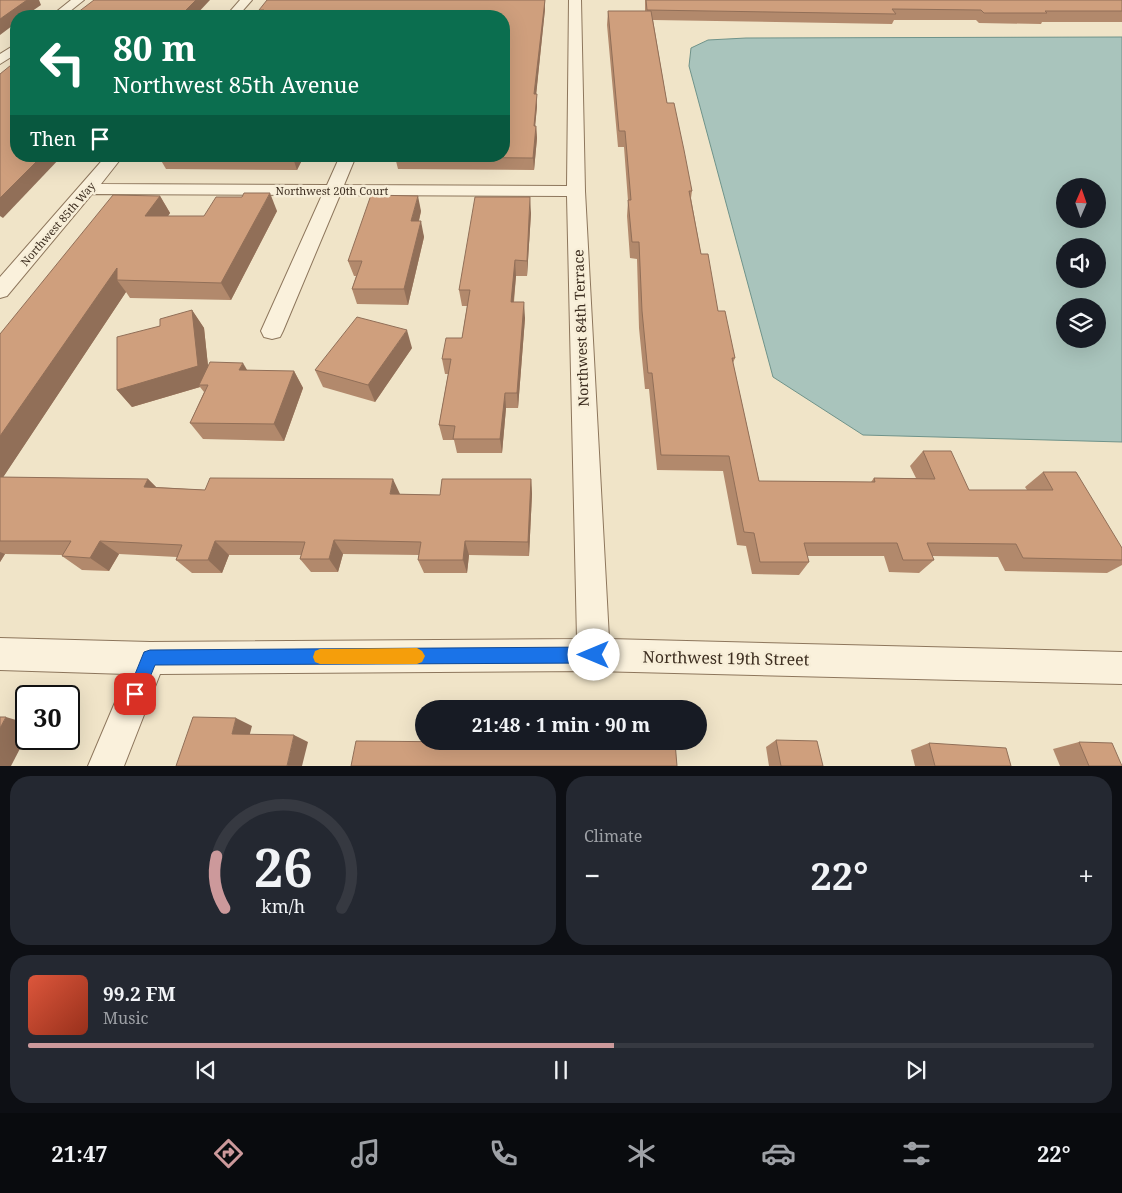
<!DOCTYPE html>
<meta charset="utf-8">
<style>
:root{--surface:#171b24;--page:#242831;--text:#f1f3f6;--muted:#9ea1a6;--line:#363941;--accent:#cc999b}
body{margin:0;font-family:"Noto Serif",serif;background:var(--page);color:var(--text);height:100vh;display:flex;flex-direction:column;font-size:19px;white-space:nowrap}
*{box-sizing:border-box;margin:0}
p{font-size:16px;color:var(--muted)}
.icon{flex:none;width:28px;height:28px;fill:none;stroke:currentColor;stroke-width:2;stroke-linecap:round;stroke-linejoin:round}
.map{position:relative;height:766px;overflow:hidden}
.panel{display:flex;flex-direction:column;gap:10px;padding:10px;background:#0d0f14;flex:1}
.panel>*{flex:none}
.guide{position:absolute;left:10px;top:10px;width:500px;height:152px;border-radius:20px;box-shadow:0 5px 20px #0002;background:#0b6e4f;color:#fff;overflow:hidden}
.needle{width:32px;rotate:2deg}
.tools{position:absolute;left:1056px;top:178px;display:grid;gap:10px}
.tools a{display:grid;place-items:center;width:50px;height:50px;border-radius:50%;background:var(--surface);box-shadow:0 5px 20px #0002;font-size:25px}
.speed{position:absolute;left:15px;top:685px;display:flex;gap:10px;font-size:25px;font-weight:700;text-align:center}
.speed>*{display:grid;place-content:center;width:65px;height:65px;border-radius:50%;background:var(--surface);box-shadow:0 5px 20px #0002;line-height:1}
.speed .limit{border:2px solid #111;border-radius:8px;background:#fff;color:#111}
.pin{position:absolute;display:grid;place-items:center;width:42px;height:42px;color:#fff;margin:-21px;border-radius:10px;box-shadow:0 2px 8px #0006}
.me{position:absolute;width:55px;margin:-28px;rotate:270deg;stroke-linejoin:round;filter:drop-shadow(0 0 4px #0008)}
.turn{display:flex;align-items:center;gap:18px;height:105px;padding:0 20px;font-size:22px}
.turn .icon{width:65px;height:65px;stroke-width:2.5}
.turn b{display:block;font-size:35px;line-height:42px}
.then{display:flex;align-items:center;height:48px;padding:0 20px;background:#0003;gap:10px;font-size:19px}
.big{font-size:38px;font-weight:700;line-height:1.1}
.panel .widget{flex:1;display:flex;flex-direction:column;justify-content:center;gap:8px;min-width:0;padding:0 18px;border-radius:20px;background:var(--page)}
.panel .dial{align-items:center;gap:0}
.dial svg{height:130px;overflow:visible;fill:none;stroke:var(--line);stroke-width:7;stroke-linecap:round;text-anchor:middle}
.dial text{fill:var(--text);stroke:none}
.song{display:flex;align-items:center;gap:15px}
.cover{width:60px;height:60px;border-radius:8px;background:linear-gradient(135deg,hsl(10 70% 55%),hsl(10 70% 35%))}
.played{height:5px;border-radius:2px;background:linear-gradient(90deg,var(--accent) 55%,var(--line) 55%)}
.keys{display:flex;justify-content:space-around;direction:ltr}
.heat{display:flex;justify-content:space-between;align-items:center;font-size:28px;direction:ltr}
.panel .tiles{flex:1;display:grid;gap:10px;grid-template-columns:1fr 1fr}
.widget:last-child{grid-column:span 2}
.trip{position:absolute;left:415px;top:700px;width:292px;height:50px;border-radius:25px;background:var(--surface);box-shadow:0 5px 20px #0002;font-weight:700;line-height:50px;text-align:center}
.menu{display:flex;height:80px;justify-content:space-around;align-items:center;background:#090b0e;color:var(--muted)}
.menu .icon{width:35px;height:35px}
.menu .current{color:var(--accent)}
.menu b{font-size:22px;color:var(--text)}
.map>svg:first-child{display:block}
</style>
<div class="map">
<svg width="1122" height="766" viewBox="0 0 1122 766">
<rect width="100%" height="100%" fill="#f0e4c8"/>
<path fill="#a9c4bc" stroke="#6f938a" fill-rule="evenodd" d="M 1122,37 L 1122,442 L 863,435 L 773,377 L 689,66 L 691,48 L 708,40 L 746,38 ZM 1065,186 L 1098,186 L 1098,219 L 1065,219 ZM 1065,246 L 1098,246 L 1098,279 L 1065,279 ZM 1065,306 L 1098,306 L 1098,339 L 1065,339 Z"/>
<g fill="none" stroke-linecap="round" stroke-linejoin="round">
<defs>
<g id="minor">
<polygon points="71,0 84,0 64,16 51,16"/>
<polygon points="240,0 252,0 238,16 226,16"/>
<polygon points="569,0 581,0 585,191 609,639 1122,652 1122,684 594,671 160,674 124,766 88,766 127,674 0,670 0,638 150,642 577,639 567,196 340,195 283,331 280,337 272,339 264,337 261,331 322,195 92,194 7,296 0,298 0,277 106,156 123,156 101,184 327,185 340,156 356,156 344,185 567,186"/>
<polygon points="16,44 16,54 0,64 0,54"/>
</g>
</defs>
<use href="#minor" stroke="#8d765c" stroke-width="2"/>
<use href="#minor" fill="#faf1dc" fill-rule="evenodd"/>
</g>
<g fill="#b2896c">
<polygon points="545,0 545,9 536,94 537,106 535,126 536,126 537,138 534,170 398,169 395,157 504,16 261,14 259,10"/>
<polygon points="645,0 1122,0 1122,22 1042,22 1041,24 979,23 976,20 894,20 892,24 653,20 667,103 692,191 691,198 701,254 718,311 735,358 733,363 759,481 871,482 874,478 916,478 910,466 923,451 969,490 1027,490 1025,487 1043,472 1122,548 1122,565 1107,573 1005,571 998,557 932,556 934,560 919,573 889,572 884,556 807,556 809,562 799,575 752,574 746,546 737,545 723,471 657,470 649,389 645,389 639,328 637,259 630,258 627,216 628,201 624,147 618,147 607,25 608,11 645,11"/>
<polygon points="160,156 304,156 297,170 166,169 159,157"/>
<polygon points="160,196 170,213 168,216 204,216 277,211 231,300 130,298 126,292 3,477 148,479 156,487 205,490 440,495 531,479 532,494 529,556 469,555 467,573 424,573 418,560 419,555 343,554 338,572 311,572 300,559 301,555 229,555 222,573 192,573 176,560 177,557 119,554 109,571 82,570 62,556 63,555 5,554 0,562 0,334"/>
<polygon points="421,211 419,221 424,237 408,305 357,304 352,289 356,276 354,276 348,261"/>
<polygon points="531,213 527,276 516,276 514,302 525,318 518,408 506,408 502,453 457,453 454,440 443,440 439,425 448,374 445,374 442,359 462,338 467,306 462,306 459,290"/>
<polygon points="192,310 204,328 208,367 248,371 294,371 303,388 284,441 203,439 190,423 204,392 200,387 132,407 117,390 160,326"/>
<polygon points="412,348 375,402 323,387 315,370"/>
<polygon points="776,740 823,766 769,766 766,747"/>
<polygon points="1079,742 1122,766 1060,766 1053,749"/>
<polygon points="929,743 1011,766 915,766 911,750"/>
</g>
<g fill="#916f58">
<polygon points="21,0 39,0 41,5 25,16 16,16 16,23 0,35 0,19"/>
<polygon points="196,0 210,0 195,16 180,16"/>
<polygon points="545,0 545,9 535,106 534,94"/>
<polygon points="537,94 537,106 534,138 534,126"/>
<polygon points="536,126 537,138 534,170 533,158"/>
<polygon points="42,156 62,156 3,218 0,216 0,198"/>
<polygon points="294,156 304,156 297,170 293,158"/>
<polygon points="270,193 277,211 231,300 221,283"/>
<polygon points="160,196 170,213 156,234 145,216"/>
<polygon points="418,196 421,211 415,237 411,221"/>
<polygon points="530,197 531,213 527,276 527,261"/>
<polygon points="421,221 424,237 408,305 404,289"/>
<polygon points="515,260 516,276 512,317 511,302"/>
<polygon points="117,268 117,280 126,292 0,482 0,436"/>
<polygon points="524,302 525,318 518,408 517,393"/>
<polygon points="192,310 204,328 210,384 199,385 200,387 132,407 117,390"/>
<polygon points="407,330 412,348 375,402 368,385"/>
<polygon points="243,363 253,380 239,370"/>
<polygon points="294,371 303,388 284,441 274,424"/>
<polygon points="505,393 506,408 502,453 500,439"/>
<polygon points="148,479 163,494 144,487"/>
<polygon points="393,479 400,494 390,494"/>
<polygon points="531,479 532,494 529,556 528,542"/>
<polygon points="334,540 343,554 338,572 329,559"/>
<polygon points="100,541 119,554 109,571 90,558"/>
<polygon points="215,541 229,555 222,573 208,560"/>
<polygon points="465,541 469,555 467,573 463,560"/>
<polygon points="0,552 5,554 0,562"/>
<polygon points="6,717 26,723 26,737 11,766 0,766 0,728"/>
<polygon points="236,718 252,726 248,741 232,734"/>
<polygon points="294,735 308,742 302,766 287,766"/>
</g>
<g fill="#cf9f7d" stroke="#916f58">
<polygon points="0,0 27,0 0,19"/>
<polygon points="94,0 196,0 180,16 73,16"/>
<polygon points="267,0 545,0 534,94 537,94 534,126 536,126 533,158 395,157 396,156 504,156 504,16 259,16 264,10 259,10"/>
<polygon points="646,0 1122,0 1122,11 1045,11 1047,13 984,13 981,10 892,9 896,14 647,10"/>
<polygon points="608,11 651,11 667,103 674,103 684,150 692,191 689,191 701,254 708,254 718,311 725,311 735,358 732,358 759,481 875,482 874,478 935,479 923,451 951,451 969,490 1053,490 1043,472 1076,472 1122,548 1122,560 1023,558 1016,544 927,543 934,560 903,560 897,543 804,543 809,562 760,562 754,533 744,532 729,456 661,455 652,373 648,373 642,311 639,242 632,242 628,200 631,200 625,131 619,131"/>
<polygon points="16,61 16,156 42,156 0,198 0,74"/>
<polygon points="160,156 294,156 293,158 159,157"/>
<polygon points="244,193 270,193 221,283 117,280 117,268 0,436 0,334 113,195 160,196 145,216 204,216 216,197 242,197"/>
<polygon points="371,195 418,196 411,221 421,221 404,289 352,289 362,261 348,261"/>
<polygon points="475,197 530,197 527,261 515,260 511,302 524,302 517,393 505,393 500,439 453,439 455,426 439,425 451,359 442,359 446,338 462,338 470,290 459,290"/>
<polygon points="192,310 198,366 117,390 117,337 160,326 160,319"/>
<polygon points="357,317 407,330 368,385 315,370"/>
<polygon points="210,362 243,363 239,370 294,371 274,424 190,423 208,385 199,385"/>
<polygon points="0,477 148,479 144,487 205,490 210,478 393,479 390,494 440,495 442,479 531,479 528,542 465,541 463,560 418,560 421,542 334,540 329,559 300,559 305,542 215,541 208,560 176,560 182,545 100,541 90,558 62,556 71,541 0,541"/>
<polygon points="0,717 6,717 0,728"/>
<polygon points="193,717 236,718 232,734 294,735 287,766 176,766"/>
<polygon points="776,740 817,741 823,766 781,766"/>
<polygon points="356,741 571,743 571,742 675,742 677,766 351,766"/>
<polygon points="1079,742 1112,743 1122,766 1089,766"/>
<polygon points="929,743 1006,748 1011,766 935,766"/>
</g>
<polygon fill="#1a73e8" stroke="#114b97" points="594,647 599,650 601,655 599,661 594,663 155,665 141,699 135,702 130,699 127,694 144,652 150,650"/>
<polygon fill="#f59e0b" points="417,648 422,651 425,656 422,662 417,664 320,664 315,662 313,657 315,651 320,649"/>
<g text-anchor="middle" stroke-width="5" stroke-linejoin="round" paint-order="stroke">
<g font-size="11" fill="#3d2e20" stroke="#f7eed8">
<text x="332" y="195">Northwest 20th Court</text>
<text transform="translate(58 224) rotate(-49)" y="4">Northwest 85th Way</text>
</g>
<g font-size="14" fill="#3d2e20" stroke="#f7eed8">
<text transform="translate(581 328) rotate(-92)" y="5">Northwest 84th Terrace</text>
</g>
<g font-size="16" fill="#3d2e20" stroke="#f7eed8">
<text transform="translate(726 658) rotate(1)" y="6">Northwest 19th Street</text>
</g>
</g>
</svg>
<div class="tools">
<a><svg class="needle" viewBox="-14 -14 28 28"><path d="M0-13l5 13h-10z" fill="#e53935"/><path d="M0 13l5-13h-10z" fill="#9ea1a6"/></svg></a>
<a><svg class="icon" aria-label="sound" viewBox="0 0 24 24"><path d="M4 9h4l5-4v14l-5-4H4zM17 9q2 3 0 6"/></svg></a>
<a><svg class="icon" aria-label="layers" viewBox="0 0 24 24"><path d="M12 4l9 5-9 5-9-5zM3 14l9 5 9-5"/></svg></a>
</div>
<div class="speed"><div class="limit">30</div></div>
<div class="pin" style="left:135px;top:694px;background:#d93025"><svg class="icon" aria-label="arrive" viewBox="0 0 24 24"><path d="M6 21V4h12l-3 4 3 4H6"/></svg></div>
<svg class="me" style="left:594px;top:655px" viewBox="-20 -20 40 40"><circle r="19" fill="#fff"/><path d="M0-13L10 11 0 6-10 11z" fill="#1a73e8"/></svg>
<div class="trip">21:48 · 1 min · 90 m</div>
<div class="guide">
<div class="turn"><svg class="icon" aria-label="left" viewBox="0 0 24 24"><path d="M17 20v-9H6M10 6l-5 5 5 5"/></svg><div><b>80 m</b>Northwest 85th Avenue</div></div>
<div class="then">Then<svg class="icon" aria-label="arrive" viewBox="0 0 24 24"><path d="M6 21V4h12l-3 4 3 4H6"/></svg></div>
</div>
</div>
<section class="panel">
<div class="tiles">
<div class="widget dial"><svg viewBox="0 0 100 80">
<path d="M14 69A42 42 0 1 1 86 69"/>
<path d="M14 69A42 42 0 0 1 9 37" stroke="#cc999b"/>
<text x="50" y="56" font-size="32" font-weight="700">26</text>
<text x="50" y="72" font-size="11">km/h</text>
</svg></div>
<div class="widget"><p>Climate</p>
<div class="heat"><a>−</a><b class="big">22°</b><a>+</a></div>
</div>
<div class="widget">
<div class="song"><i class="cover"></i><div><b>99.2 FM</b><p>Music</p></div></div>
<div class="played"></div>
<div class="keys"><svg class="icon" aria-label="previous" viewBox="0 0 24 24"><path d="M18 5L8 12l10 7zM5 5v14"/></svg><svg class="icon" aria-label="pause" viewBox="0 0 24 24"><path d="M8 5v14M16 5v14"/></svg><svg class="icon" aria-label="next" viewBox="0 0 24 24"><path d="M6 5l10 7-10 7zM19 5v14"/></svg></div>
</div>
</div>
</section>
<nav class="menu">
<b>21:47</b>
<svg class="icon current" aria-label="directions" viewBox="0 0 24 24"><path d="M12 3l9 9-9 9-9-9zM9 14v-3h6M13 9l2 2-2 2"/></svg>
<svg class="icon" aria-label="music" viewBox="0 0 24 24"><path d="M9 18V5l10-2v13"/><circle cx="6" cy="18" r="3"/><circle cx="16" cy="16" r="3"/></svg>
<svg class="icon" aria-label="phone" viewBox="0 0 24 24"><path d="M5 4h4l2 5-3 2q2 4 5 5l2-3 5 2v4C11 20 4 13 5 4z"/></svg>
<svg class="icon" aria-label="climate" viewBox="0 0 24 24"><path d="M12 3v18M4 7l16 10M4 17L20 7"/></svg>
<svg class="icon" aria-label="car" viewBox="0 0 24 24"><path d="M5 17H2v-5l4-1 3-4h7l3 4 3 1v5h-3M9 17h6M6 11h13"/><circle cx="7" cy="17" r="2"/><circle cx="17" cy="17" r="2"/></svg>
<svg class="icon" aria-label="filters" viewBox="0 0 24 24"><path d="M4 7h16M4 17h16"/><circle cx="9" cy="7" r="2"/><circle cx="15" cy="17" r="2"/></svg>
<b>22°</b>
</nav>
